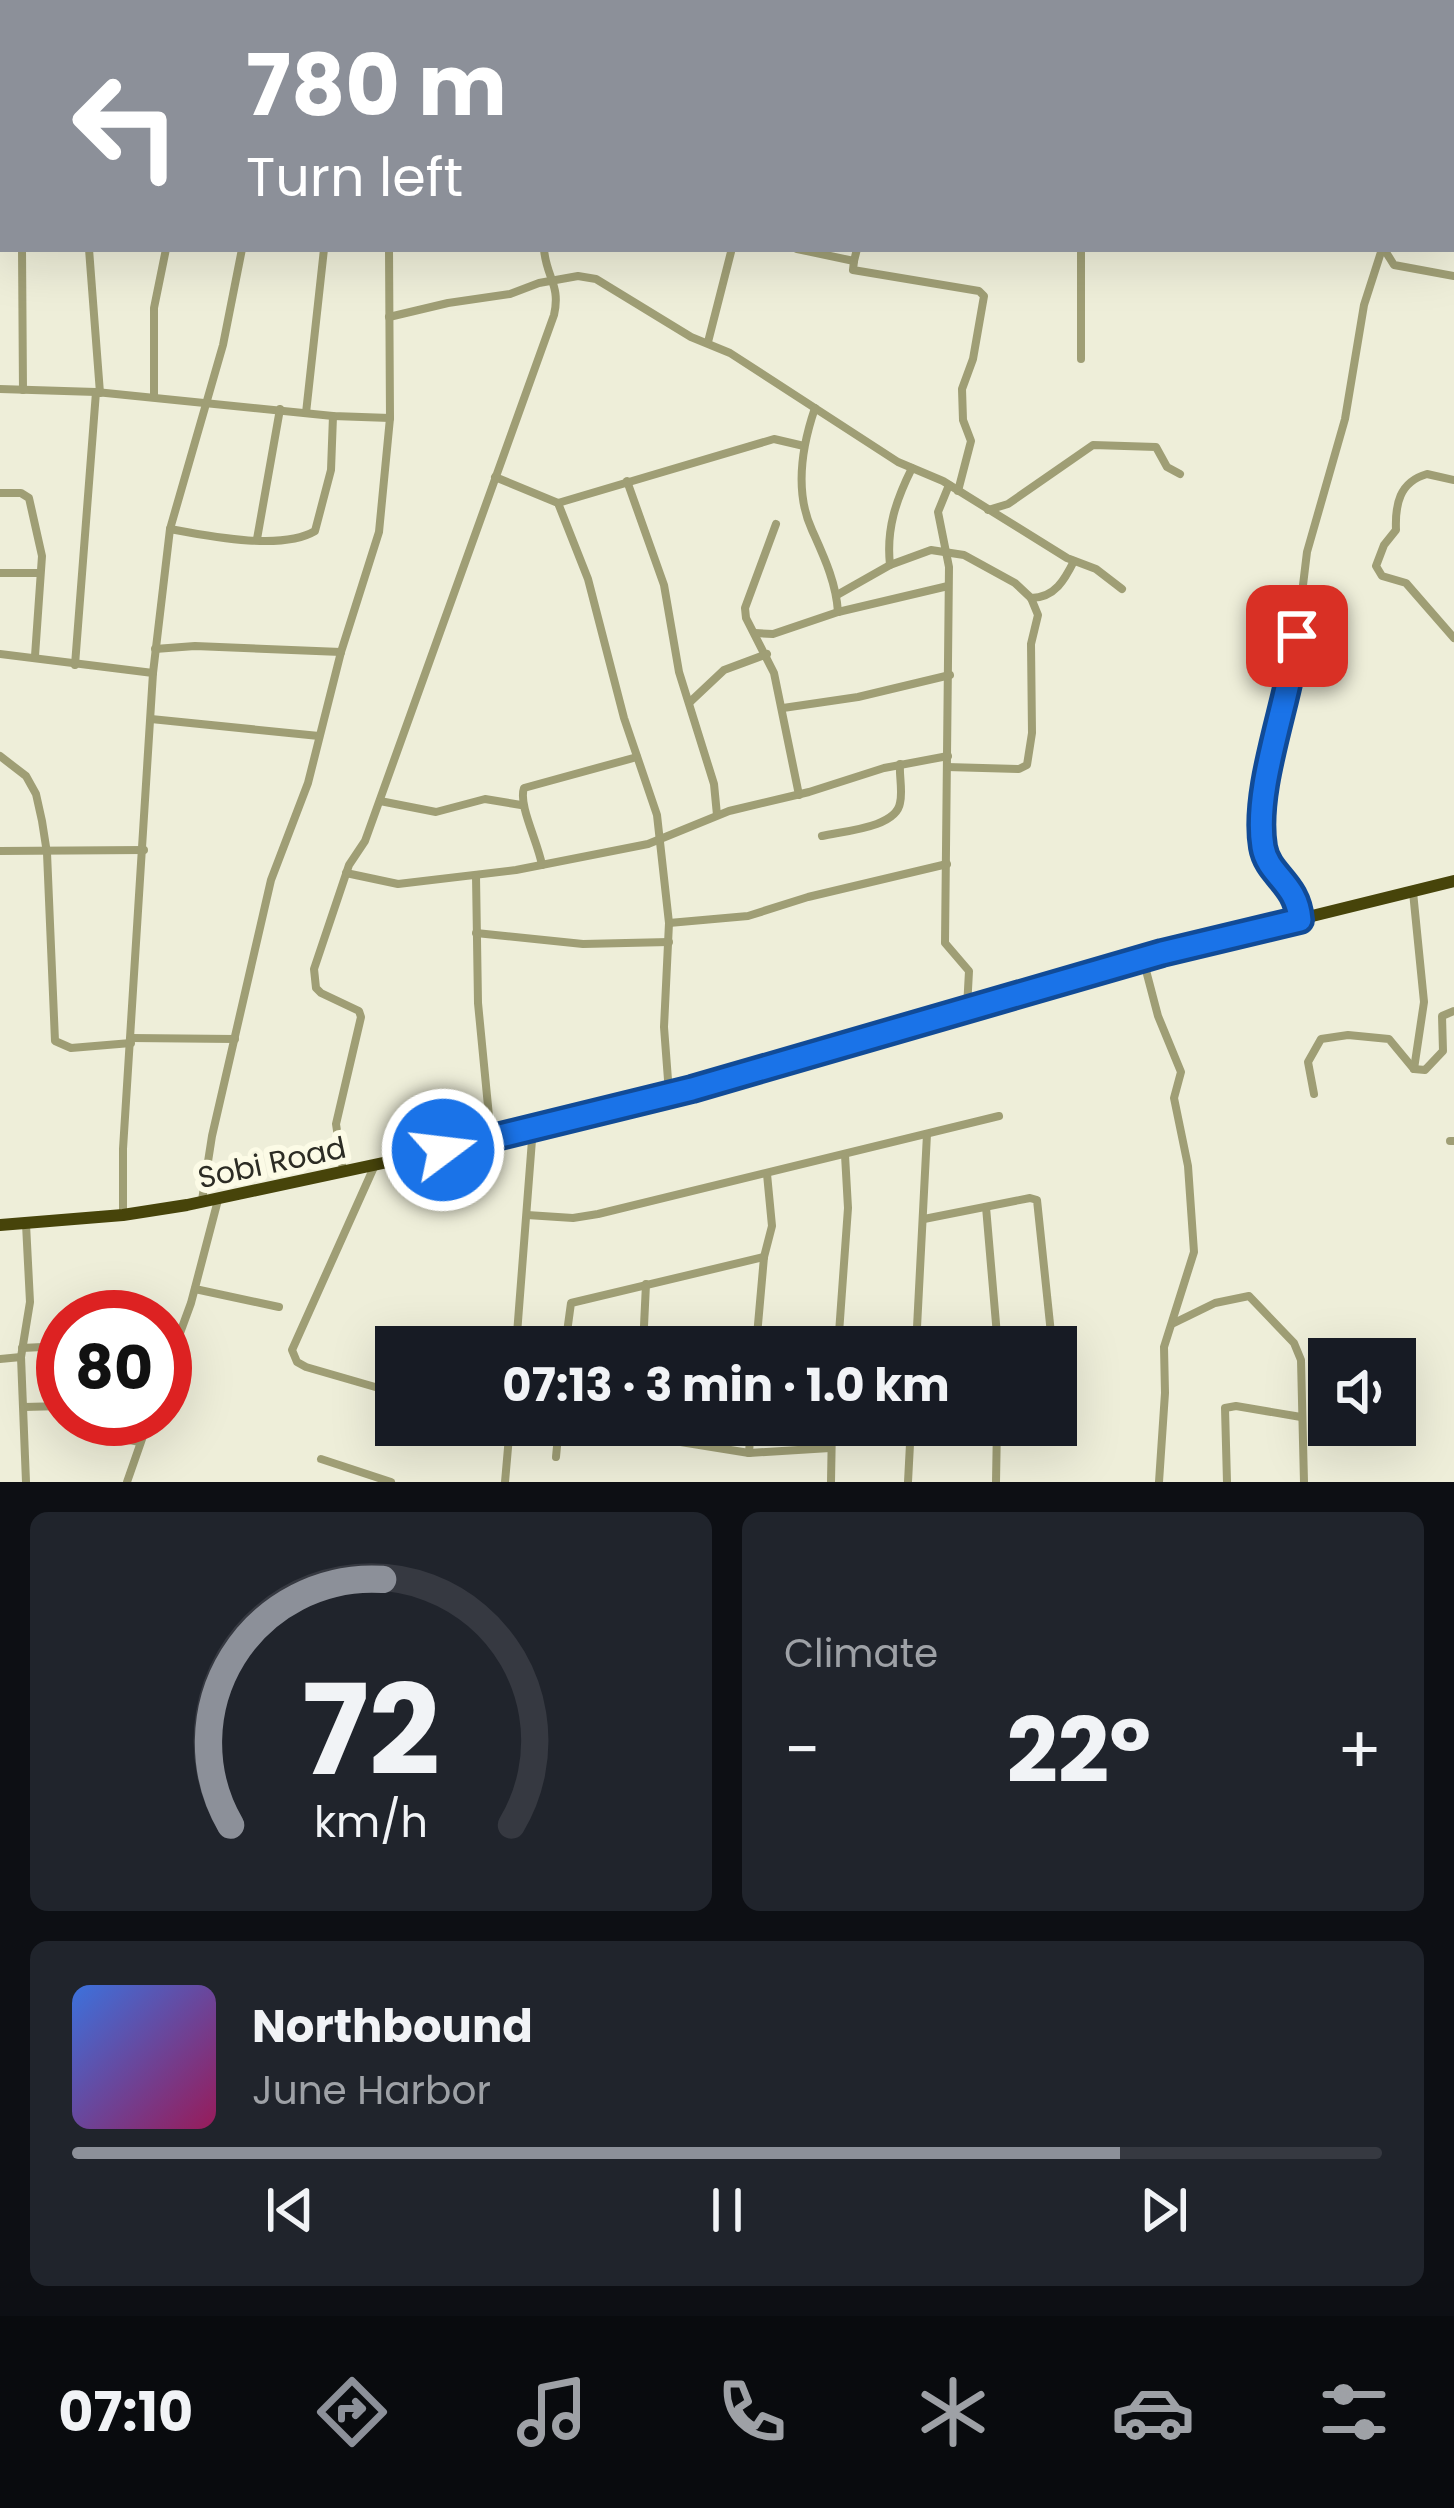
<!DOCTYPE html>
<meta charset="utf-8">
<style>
:root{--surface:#171b24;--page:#20242c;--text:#f1f3f6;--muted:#9ea1a6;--line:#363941;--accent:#8c9099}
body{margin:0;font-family:Poppins,sans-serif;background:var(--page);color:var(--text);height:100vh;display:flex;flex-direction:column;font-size:45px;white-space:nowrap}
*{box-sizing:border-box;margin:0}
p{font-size:39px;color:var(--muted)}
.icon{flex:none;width:66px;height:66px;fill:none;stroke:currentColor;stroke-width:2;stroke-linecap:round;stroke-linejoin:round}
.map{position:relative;height:1482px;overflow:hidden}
.sheet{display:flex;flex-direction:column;gap:30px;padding:30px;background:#0d0f14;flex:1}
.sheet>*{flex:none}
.top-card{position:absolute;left:0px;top:0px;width:1455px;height:252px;box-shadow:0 12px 48px #0002;background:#8c9099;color:#fff;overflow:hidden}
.tools{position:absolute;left:1308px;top:1338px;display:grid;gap:24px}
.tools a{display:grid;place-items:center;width:108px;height:108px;border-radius:0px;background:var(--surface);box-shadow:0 12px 48px #0002;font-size:60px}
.speed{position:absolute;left:36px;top:1290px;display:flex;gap:24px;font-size:60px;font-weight:700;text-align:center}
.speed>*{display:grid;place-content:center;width:156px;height:156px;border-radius:50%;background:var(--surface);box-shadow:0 12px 48px #0002;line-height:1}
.speed .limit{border:18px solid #d22;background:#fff;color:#111}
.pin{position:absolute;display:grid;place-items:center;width:102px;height:102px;color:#fff;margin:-51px;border-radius:24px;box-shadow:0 6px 18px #0006}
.me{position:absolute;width:132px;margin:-66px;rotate:75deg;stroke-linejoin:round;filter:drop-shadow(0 0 9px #0008)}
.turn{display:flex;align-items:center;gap:42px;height:252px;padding:0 48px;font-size:54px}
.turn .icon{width:156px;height:156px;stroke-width:2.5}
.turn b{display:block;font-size:84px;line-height:102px}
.big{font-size:90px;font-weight:700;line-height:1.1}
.sheet .card{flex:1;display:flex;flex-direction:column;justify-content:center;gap:18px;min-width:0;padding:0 42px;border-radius:18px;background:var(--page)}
.sheet .dial{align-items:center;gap:0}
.dial svg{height:312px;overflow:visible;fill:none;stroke:var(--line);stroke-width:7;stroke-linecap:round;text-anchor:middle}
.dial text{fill:var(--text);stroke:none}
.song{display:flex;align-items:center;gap:36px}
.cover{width:144px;height:144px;border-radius:18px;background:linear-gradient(135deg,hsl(220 70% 55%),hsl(330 70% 35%))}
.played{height:12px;border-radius:6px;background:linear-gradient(90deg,var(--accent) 80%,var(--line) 80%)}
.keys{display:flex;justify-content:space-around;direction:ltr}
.heat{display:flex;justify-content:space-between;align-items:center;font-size:66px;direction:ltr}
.sheet .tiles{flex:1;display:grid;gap:30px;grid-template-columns:1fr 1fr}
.card:last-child{grid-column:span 2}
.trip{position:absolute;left:375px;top:1326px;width:702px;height:120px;border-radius:0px;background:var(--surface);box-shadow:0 12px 48px #0002;font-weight:700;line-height:120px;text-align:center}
.tab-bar{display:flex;height:192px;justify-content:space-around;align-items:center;background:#090b0e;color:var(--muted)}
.tab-bar .icon{width:84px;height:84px}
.tab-bar .active{color:var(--accent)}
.tab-bar b{font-size:54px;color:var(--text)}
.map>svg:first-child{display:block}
</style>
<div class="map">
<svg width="1454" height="1482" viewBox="0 0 1454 1482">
<rect width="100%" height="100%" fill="#eeeed9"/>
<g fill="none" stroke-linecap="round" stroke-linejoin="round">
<g stroke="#9f9e75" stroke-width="8">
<polyline points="424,0 425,3"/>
<polyline points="523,0 523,3"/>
<polyline points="1384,0 1384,3"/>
<polyline points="50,3 50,0"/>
<polyline points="105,3 106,0"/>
<polyline points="195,3 195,0"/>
<polyline points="274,3 274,0"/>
<polyline points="0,81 3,81"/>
<polyline points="0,158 3,158"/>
<polyline points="22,249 23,390"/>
<polyline points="89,249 100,393"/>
<polyline points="797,249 854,261 853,270 979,291 984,296 973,359 962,389 963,420 971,441 958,491"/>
<polyline points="1081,249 1081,359"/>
<polyline points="1384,249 1394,265 1454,276"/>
<polyline points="854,261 857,249"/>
<polyline points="389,317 448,303 510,294 539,283 578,276 596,279 691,337 730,353 898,462 943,481 1067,558 1096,569 1122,589"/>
<polyline points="708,342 731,252"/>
<polyline points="0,389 96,392 333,416 390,418"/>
<polyline points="154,397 154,308 166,249"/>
<path d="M 815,408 C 802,446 794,491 812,530 C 824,557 836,582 838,612"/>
<polyline points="306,413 324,249"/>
<polyline points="495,477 558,503 588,579 624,718 657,815 669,923 664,1027 669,1093"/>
<path d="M 1454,480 L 1427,474 C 1399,482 1395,505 1396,530 L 1384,545 L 1376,566 L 1382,576 L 1406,583 L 1454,638"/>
<polyline points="627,481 664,585 679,672 714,784 717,815"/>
<polyline points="949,485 938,512 949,567 945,943 969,971 967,1008"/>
<polyline points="0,493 21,493 29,498 42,556 35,656"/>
<polyline points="558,503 774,439 804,446"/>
<polyline points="988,510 1008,504 1093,445 1156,447 1167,467 1180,474"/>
<polyline points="776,524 745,608 746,618 774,673 799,795"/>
<path d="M 170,529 C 208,536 282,551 315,531 L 331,470 L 333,416"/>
<polyline points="257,539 280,409"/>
<path d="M 890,565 C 886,529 896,500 912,468"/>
<polyline points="0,573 40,573"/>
<polyline points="837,595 890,565 931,550 964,555 1015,583 1031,598 1038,615 1031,644 1032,733 1027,765 1019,769 947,767"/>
<path d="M 1031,598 C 1055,598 1065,579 1074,561"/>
<polyline points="755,633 773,634 838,612 948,586"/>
<polyline points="155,649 195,646 341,652"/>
<polyline points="0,654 153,673"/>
<polyline points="75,665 96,392"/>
<polyline points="690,702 724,670 767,654"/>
<polyline points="783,708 858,697 950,675"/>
<polyline points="151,719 319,736"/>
<polyline points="0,756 26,776 36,794 42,821 47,853 55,1041 71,1048 131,1043"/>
<polyline points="380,801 436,812 485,799 521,805"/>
<path d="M 822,836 C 842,831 896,828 900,803 C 903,791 899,776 900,764"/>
<polyline points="0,851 144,850"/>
<path d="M 542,865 C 538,842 518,805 524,788 L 637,757"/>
<polyline points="346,873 398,884 516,870 648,844 729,811 809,792 884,768 948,756"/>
<polyline points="476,876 478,1003 491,1137"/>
<polyline points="1413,892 1424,1002 1414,1069"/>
<polyline points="1300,919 1294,893 1266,858 1263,848 1265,789 1292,676 1307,552 1345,419 1364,305 1382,249"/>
<polyline points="669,923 748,916 808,897 947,864"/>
<polyline points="476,933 583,944 669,942"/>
<polyline points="1143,959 1158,1016 1181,1072 1174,1098 1188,1166 1194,1252 1164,1347 1165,1393 1159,1482"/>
<polyline points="131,1038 235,1039"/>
<polyline points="1414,1069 1425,1070 1443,1051 1442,1016 1454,1011"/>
<polyline points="1314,1094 1308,1062 1321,1039 1348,1035 1389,1039 1413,1068"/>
<polyline points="1450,1141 1454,1141"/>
<polyline points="374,1167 292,1350 297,1362 306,1367 396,1393"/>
<path d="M 343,1171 L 336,1124 L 361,1017 L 359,1011 L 321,993 L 316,988 L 314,969 L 349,865 L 365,841 L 554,315 C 561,285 546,277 544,249"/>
<polyline points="202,1200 212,1136 271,880 308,783 341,652 379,532 390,418 389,249"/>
<polyline points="986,1207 998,1347"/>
<polyline points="123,1214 123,1149 153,673 170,529 223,345 242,249"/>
<polyline points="527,1215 573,1218 598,1214 999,1116"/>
<polyline points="924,1219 1030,1198 1037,1200 1052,1343 1034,1347"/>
<polyline points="26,1224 30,1302 21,1357 26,1482"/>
<polyline points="195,1289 279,1307"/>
<polyline points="1174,1323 1215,1303 1249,1296 1294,1343 1301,1360 1304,1482"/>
<polyline points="516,1347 533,1127"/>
<polyline points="565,1347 571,1303 764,1257"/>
<polyline points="643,1347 646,1284"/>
<polyline points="756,1347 764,1257 772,1226 767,1174"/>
<polyline points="838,1347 848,1208 845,1155"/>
<polyline points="916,1347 927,1134"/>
<polyline points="22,1348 63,1346"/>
<polyline points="0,1359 21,1357"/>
<polyline points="165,1374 191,1303 218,1200"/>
<polyline points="24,1407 63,1406"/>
<polyline points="98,1419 113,1437 140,1442"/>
<polyline points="575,1425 749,1453 830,1448"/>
<polyline points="749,1453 751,1425"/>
<polyline points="556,1457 559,1425"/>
<polyline points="321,1459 391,1482"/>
<polyline points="127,1482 149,1419"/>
<polyline points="505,1482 510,1425"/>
<polyline points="831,1482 832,1425"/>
<polyline points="908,1482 911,1425"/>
<polyline points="996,1482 997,1425"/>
<polyline points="1227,1482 1225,1408 1236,1406 1301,1417"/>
</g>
<polyline stroke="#47440a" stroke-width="12" points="0,1225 123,1215 187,1205 425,1154 692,1089 1162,953 1454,881"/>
</g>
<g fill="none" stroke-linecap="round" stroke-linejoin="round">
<defs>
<path id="route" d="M 443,1150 L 692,1089 L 1162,953 L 1300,920 C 1297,882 1268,876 1263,847 C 1253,787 1290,699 1297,636"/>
</defs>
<use href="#route" stroke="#114b97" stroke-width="30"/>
<use href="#route" stroke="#1a73e8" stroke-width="21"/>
</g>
<g text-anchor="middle" stroke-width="12" stroke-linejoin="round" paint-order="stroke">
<g font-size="30" fill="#2c2c24" stroke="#fcfbe6">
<text transform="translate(272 1163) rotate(-12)" y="10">Sobi Road</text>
</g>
</g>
</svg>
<div class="tools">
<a><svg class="icon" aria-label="sound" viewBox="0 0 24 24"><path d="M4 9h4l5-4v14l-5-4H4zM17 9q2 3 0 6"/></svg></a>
</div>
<div class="speed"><div class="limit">80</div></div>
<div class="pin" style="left:1297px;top:636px;background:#d93025"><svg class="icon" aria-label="arrive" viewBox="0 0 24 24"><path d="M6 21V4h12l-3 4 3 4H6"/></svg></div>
<svg class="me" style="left:443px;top:1150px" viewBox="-20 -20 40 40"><circle r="17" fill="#1a73e8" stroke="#fff" stroke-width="3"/><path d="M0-11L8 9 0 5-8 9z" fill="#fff"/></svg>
<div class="trip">07:13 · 3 min · 1.0 km</div>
<div class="top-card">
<div class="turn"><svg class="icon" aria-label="left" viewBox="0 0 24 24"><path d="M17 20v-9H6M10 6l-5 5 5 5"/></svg><div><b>780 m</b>Turn left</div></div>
</div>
</div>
<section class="sheet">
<div class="tiles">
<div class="card dial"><svg viewBox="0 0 100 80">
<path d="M14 69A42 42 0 1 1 86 69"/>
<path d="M14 69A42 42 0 0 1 53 6" stroke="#8c9099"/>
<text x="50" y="56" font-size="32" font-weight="700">72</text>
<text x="50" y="72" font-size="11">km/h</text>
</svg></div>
<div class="card"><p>Climate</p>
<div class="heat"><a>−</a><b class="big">22°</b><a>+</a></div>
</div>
<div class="card">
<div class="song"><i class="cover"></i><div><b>Northbound</b><p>June Harbor</p></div></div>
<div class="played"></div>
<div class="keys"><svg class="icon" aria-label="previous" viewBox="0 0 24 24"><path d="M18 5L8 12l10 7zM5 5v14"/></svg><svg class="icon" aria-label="pause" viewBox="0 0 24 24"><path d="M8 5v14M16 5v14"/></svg><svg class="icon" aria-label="next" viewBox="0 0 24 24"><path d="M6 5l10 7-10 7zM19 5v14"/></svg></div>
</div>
</div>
</section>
<nav class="tab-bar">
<b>07:10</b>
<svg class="icon active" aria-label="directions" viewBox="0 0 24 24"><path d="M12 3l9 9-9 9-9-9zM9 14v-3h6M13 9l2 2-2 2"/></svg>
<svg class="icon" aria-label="music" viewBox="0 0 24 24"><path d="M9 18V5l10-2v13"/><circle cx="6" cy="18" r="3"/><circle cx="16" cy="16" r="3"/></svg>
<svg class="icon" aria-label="phone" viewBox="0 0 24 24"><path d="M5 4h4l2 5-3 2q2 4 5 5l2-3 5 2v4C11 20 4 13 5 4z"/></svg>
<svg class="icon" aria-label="climate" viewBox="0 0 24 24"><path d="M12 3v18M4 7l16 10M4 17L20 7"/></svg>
<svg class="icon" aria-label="car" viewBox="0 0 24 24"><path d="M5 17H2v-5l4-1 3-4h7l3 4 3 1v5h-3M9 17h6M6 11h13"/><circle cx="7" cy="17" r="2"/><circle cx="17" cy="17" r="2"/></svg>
<svg class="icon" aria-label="filters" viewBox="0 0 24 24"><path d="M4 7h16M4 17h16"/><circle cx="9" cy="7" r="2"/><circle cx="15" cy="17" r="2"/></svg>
</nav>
